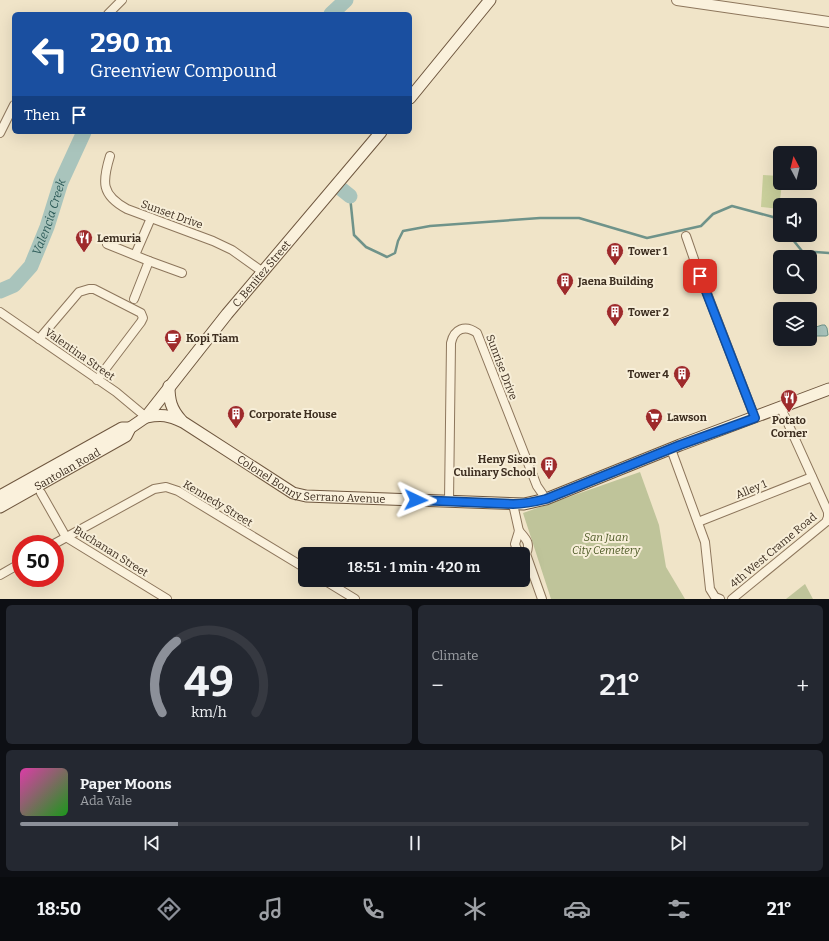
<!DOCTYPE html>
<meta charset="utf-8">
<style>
:root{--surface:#171b24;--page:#242831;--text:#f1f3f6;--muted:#9ea1a6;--line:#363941;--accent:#8c9099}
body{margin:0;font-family:Bitter,serif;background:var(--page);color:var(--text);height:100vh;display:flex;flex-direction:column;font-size:15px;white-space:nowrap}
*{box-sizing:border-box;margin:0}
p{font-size:13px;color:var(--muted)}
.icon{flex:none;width:22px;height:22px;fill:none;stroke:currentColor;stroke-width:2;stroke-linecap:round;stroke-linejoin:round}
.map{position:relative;height:599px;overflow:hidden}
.drawer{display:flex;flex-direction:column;gap:6px;padding:6px;background:#0d0f14;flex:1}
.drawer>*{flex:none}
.hud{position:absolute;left:12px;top:12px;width:400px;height:122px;border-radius:6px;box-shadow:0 4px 16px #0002;background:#1a4fa0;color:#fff;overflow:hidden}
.needle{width:26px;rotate:353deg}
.tools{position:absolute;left:773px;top:146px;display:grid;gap:8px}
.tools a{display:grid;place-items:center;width:44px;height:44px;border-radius:6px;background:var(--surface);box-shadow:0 4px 16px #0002;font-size:20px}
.speed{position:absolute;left:12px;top:535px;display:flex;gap:8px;font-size:20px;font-weight:700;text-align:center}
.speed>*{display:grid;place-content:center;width:52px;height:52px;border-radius:50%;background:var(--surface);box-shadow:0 4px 16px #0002;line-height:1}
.speed .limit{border:6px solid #d22;background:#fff;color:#111}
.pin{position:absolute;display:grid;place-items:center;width:34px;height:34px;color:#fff;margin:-17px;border-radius:8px;box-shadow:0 2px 6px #0006}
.me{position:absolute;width:44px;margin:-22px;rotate:92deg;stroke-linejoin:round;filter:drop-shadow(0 0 3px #0008)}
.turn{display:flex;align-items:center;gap:14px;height:84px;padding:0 12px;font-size:18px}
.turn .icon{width:52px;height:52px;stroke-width:2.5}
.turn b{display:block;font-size:28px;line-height:34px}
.then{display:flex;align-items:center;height:38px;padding:0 12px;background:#0003;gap:8px;font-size:15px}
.big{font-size:30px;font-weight:600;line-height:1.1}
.drawer .widget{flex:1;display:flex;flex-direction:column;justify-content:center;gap:6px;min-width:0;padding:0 14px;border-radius:6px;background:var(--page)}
.drawer .dial{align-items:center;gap:0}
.dial svg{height:104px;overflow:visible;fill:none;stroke:var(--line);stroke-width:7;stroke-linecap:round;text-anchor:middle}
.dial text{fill:var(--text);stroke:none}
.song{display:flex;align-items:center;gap:12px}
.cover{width:48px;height:48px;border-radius:6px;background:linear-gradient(135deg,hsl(320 70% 55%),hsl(120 70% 35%))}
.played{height:4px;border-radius:2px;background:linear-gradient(90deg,var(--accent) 20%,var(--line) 20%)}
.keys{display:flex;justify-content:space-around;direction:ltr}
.heat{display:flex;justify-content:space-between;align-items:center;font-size:22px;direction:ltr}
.drawer .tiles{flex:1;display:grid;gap:6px;grid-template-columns:1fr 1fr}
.widget:last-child{grid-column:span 2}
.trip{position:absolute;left:298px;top:547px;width:232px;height:40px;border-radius:6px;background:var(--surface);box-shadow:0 4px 16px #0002;font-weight:600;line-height:40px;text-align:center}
.tabs{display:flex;height:64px;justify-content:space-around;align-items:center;background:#090b0e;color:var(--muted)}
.tabs .icon{width:28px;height:28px}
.tabs .current{color:var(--accent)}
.tabs b{font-size:18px;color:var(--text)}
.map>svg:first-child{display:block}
</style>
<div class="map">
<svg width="829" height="599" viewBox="0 0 829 599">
<rect width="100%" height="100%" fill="#f0e4c8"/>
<polygon fill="#c9cf9b" points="763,175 780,176 780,183 782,183 779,209 761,207"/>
<g fill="#bfc49a">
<polygon points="640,472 659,525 666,567 685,599 551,599 523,513"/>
<polygon points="805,584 813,599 786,599"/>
</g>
<polygon fill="#a9c4bc" stroke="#6f938a" points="822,325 825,325 827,328 828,335 826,336 816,336 810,342 804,339 810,339 810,329 814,329 816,327"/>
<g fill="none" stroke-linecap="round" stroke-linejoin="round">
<g stroke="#6f938a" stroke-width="2.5">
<polyline points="350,196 354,235 366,247 387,257 395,253 398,241 403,231 430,226 540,218 579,218 647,238 701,226 713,214 732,206 773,217 780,225"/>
<polyline points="789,235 802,251 829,253"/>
</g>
<g stroke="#a9c4bc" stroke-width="15">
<polyline points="331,14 346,0"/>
<polyline points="340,188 350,196"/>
<path id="s1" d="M 0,291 L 14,285 L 31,266 L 47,227 L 61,182 L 84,132"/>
</g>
<defs>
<g id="minor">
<polyline points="108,14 122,0"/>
<polyline points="0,133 14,105"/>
<path d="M 110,156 C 102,182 101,195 127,209 L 213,241 L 232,250 L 263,272"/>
<polyline points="686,236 695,262 755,418"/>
<polyline points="107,244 149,261 182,273"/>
<polyline points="135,255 151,218"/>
<polyline points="134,299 149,261"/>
<polyline points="0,312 116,392 146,417"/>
<polyline points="39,339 79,292 89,289 94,289 141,313 143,318 141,322 97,380"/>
<polyline points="671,449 705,542 710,589 715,597 720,599"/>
<polyline points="41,493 66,537 167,599"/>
<path d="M 449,501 L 451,343 C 454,329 465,324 477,333 L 537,486 L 546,499"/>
<polyline points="513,504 519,531 515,544 517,550 526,554"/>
<polyline points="698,522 812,477"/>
<path d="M 519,531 C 526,539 531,543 526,554 L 542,599"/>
<polyline points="54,544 154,489 166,487 178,491 305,568"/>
<polyline points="315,554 332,552 375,554"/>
<polyline points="0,575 21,563"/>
<polyline points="324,580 355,599"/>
<polyline points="732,599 826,522 828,517 828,512 781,408"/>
</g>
<polyline id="tertiary" points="677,0 829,22"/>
<g id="secondary">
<polyline points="410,98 490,0"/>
<path d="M 169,386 C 169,400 171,409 181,420"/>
<path id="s2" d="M 146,417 C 162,414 168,415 183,422 L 293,493 L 306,496 L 524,504 L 546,499 L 680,445 L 829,389"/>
<polyline points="0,496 122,428 130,428"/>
<path id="s3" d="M 0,507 L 126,436 L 130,428 L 146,417 L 227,314 L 381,132"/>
</g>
</defs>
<use href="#minor" stroke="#8d765c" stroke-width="10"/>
<use href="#tertiary" stroke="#8d765c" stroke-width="12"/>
<use href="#secondary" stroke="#6f573f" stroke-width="13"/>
<use href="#minor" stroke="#faf1dc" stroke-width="8"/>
<use href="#tertiary" stroke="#faf1dc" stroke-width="10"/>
<use href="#secondary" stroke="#faf1dc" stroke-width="11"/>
</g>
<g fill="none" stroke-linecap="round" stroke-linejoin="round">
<defs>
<path id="route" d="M 416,500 L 513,504 C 524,504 534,502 546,499 L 680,445 L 755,418 L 700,276"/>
</defs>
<use href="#route" stroke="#114b97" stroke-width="10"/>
<use href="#route" stroke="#1a73e8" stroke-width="7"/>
</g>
<defs>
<symbol id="restaurant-pin" viewBox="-11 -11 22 30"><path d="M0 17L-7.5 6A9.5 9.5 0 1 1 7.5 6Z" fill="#9e2a2b" stroke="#f7eed8"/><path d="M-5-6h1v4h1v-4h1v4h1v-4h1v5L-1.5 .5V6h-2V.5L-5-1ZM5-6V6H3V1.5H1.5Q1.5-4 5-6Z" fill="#fff"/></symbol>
<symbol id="building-pin" viewBox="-11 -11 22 30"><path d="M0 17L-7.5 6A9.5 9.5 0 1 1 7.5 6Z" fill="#9e2a2b" stroke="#f7eed8"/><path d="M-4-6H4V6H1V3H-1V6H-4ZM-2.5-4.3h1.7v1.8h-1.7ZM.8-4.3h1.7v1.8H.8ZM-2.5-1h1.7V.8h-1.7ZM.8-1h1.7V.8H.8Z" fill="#fff"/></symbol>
<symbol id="cafe-pin" viewBox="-11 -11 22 30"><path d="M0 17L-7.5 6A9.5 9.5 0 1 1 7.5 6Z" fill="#9e2a2b" stroke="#f7eed8"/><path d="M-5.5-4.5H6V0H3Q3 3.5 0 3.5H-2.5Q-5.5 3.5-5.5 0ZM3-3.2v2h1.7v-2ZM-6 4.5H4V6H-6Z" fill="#fff"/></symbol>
<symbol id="supermarket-pin" viewBox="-11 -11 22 30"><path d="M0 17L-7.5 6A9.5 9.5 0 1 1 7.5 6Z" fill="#9e2a2b" stroke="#f7eed8"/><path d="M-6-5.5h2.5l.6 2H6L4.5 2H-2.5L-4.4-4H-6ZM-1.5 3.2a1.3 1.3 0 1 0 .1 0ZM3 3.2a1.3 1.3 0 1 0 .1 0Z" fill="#fff"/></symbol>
</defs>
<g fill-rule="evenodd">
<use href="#restaurant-pin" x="74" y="228" width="20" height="27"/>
<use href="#building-pin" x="605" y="241" width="20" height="27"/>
<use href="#building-pin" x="555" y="271" width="20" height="27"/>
<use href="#building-pin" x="605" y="302" width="20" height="27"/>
<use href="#cafe-pin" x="163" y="328" width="20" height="27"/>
<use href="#building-pin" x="672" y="364" width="20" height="27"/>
<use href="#restaurant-pin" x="779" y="388" width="20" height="27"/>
<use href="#building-pin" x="226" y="404" width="20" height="27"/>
<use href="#supermarket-pin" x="644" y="407" width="20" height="27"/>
<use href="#building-pin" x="539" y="455" width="20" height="27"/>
</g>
<g text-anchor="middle" stroke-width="4" stroke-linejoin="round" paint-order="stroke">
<g font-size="11" fill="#3d2e20" stroke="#f7eed8">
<text transform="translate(172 214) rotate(20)" y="4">Sunset Drive</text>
<text dy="4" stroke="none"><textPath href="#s3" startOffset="357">C. Benitez Street</textPath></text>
<text transform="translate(80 354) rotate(35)" y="4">Valentina Street</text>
<text transform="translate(502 367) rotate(69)" y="4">Sunrise Drive</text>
<text dy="4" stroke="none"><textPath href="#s3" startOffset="77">Santolan Road</textPath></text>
<text dy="4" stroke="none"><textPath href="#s2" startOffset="183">Colonel Bonny Serrano Avenue</textPath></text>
<text transform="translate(751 489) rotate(-22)" y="4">Alley 1</text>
<text transform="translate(218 503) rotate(31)" y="4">Kennedy Street</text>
<text transform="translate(773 550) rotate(-40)" y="4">4th West Crame Road</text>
<text transform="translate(111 551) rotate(32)" y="4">Buchanan Street</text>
</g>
<g font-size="11" font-weight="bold" fill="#3d2e20" stroke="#f7eed8" text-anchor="start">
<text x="97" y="242">Lemuria</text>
<text x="628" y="255">Tower 1</text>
<text x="578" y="285">Jaena Building</text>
<text x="628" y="316">Tower 2</text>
<text x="186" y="342">Kopi Tiam</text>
<text x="669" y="378" text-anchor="end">Tower 4</text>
<text x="249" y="418">Corporate House</text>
<text x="667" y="421">Lawson</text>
<text x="789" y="424" text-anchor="middle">Potato<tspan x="789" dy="13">Corner</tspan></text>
<text x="536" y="463" text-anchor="end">Heny Sison<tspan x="536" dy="13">Culinary School</tspan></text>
</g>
<g font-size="11" font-style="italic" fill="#4d5a26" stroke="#f7eed8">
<text x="606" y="541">San Juan<tspan x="606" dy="13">City Cemetery</tspan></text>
</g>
<g font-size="12" font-style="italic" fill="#2f5d5a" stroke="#f7eed8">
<text dy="4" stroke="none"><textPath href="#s1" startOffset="93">Valencia Creek</textPath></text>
</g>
</g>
</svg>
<div class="tools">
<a><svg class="needle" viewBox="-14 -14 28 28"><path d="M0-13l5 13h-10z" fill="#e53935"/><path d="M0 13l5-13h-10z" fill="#9ea1a6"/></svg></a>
<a><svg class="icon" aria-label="sound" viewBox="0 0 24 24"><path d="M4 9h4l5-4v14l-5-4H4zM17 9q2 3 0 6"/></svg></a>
<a><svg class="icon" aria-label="search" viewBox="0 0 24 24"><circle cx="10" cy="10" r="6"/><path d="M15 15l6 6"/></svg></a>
<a><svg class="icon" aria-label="layers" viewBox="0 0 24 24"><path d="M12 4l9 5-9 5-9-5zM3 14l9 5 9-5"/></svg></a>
</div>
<div class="speed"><div class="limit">50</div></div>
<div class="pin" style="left:700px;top:276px;background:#d93025"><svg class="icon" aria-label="arrive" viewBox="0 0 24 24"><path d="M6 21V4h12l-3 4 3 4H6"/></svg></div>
<svg class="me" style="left:416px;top:500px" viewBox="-20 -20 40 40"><path d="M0-17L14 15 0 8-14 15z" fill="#1a73e8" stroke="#fff" stroke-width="4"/></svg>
<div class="trip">18:51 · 1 min · 420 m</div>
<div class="hud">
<div class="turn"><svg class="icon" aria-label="left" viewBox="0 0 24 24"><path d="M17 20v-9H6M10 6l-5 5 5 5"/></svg><div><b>290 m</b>Greenview Compound</div></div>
<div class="then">Then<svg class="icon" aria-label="arrive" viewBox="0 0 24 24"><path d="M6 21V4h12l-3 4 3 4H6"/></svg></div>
</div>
</div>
<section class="drawer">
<div class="tiles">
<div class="widget dial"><svg viewBox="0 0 100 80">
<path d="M14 69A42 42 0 1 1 86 69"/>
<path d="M14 69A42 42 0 0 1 25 14" stroke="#8c9099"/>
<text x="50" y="56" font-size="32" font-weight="700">49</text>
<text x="50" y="72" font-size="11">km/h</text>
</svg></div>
<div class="widget"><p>Climate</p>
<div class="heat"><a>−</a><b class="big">21°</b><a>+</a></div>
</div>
<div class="widget">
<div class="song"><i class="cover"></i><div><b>Paper Moons</b><p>Ada Vale</p></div></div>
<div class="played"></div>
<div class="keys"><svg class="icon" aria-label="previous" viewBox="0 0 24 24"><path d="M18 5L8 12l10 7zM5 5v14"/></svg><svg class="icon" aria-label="pause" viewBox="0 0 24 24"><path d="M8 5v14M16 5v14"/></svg><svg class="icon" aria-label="next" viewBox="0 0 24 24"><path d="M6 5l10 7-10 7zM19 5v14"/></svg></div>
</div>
</div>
</section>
<nav class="tabs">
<b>18:50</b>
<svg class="icon current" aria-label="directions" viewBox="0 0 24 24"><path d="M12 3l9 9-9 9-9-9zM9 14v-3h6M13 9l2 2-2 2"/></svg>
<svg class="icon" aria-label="music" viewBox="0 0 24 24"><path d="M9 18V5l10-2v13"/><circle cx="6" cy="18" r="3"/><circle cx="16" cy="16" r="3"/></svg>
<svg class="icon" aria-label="phone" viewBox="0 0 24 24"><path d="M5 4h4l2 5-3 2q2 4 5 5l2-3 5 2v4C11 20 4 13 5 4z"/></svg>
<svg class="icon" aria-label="climate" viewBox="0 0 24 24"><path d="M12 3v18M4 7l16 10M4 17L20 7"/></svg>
<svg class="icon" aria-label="car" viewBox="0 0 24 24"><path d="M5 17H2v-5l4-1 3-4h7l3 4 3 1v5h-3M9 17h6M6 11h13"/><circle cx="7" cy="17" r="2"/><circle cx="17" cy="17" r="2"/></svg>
<svg class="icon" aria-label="filters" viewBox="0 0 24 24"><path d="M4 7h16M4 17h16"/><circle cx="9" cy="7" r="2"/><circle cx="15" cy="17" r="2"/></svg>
<b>21°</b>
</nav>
